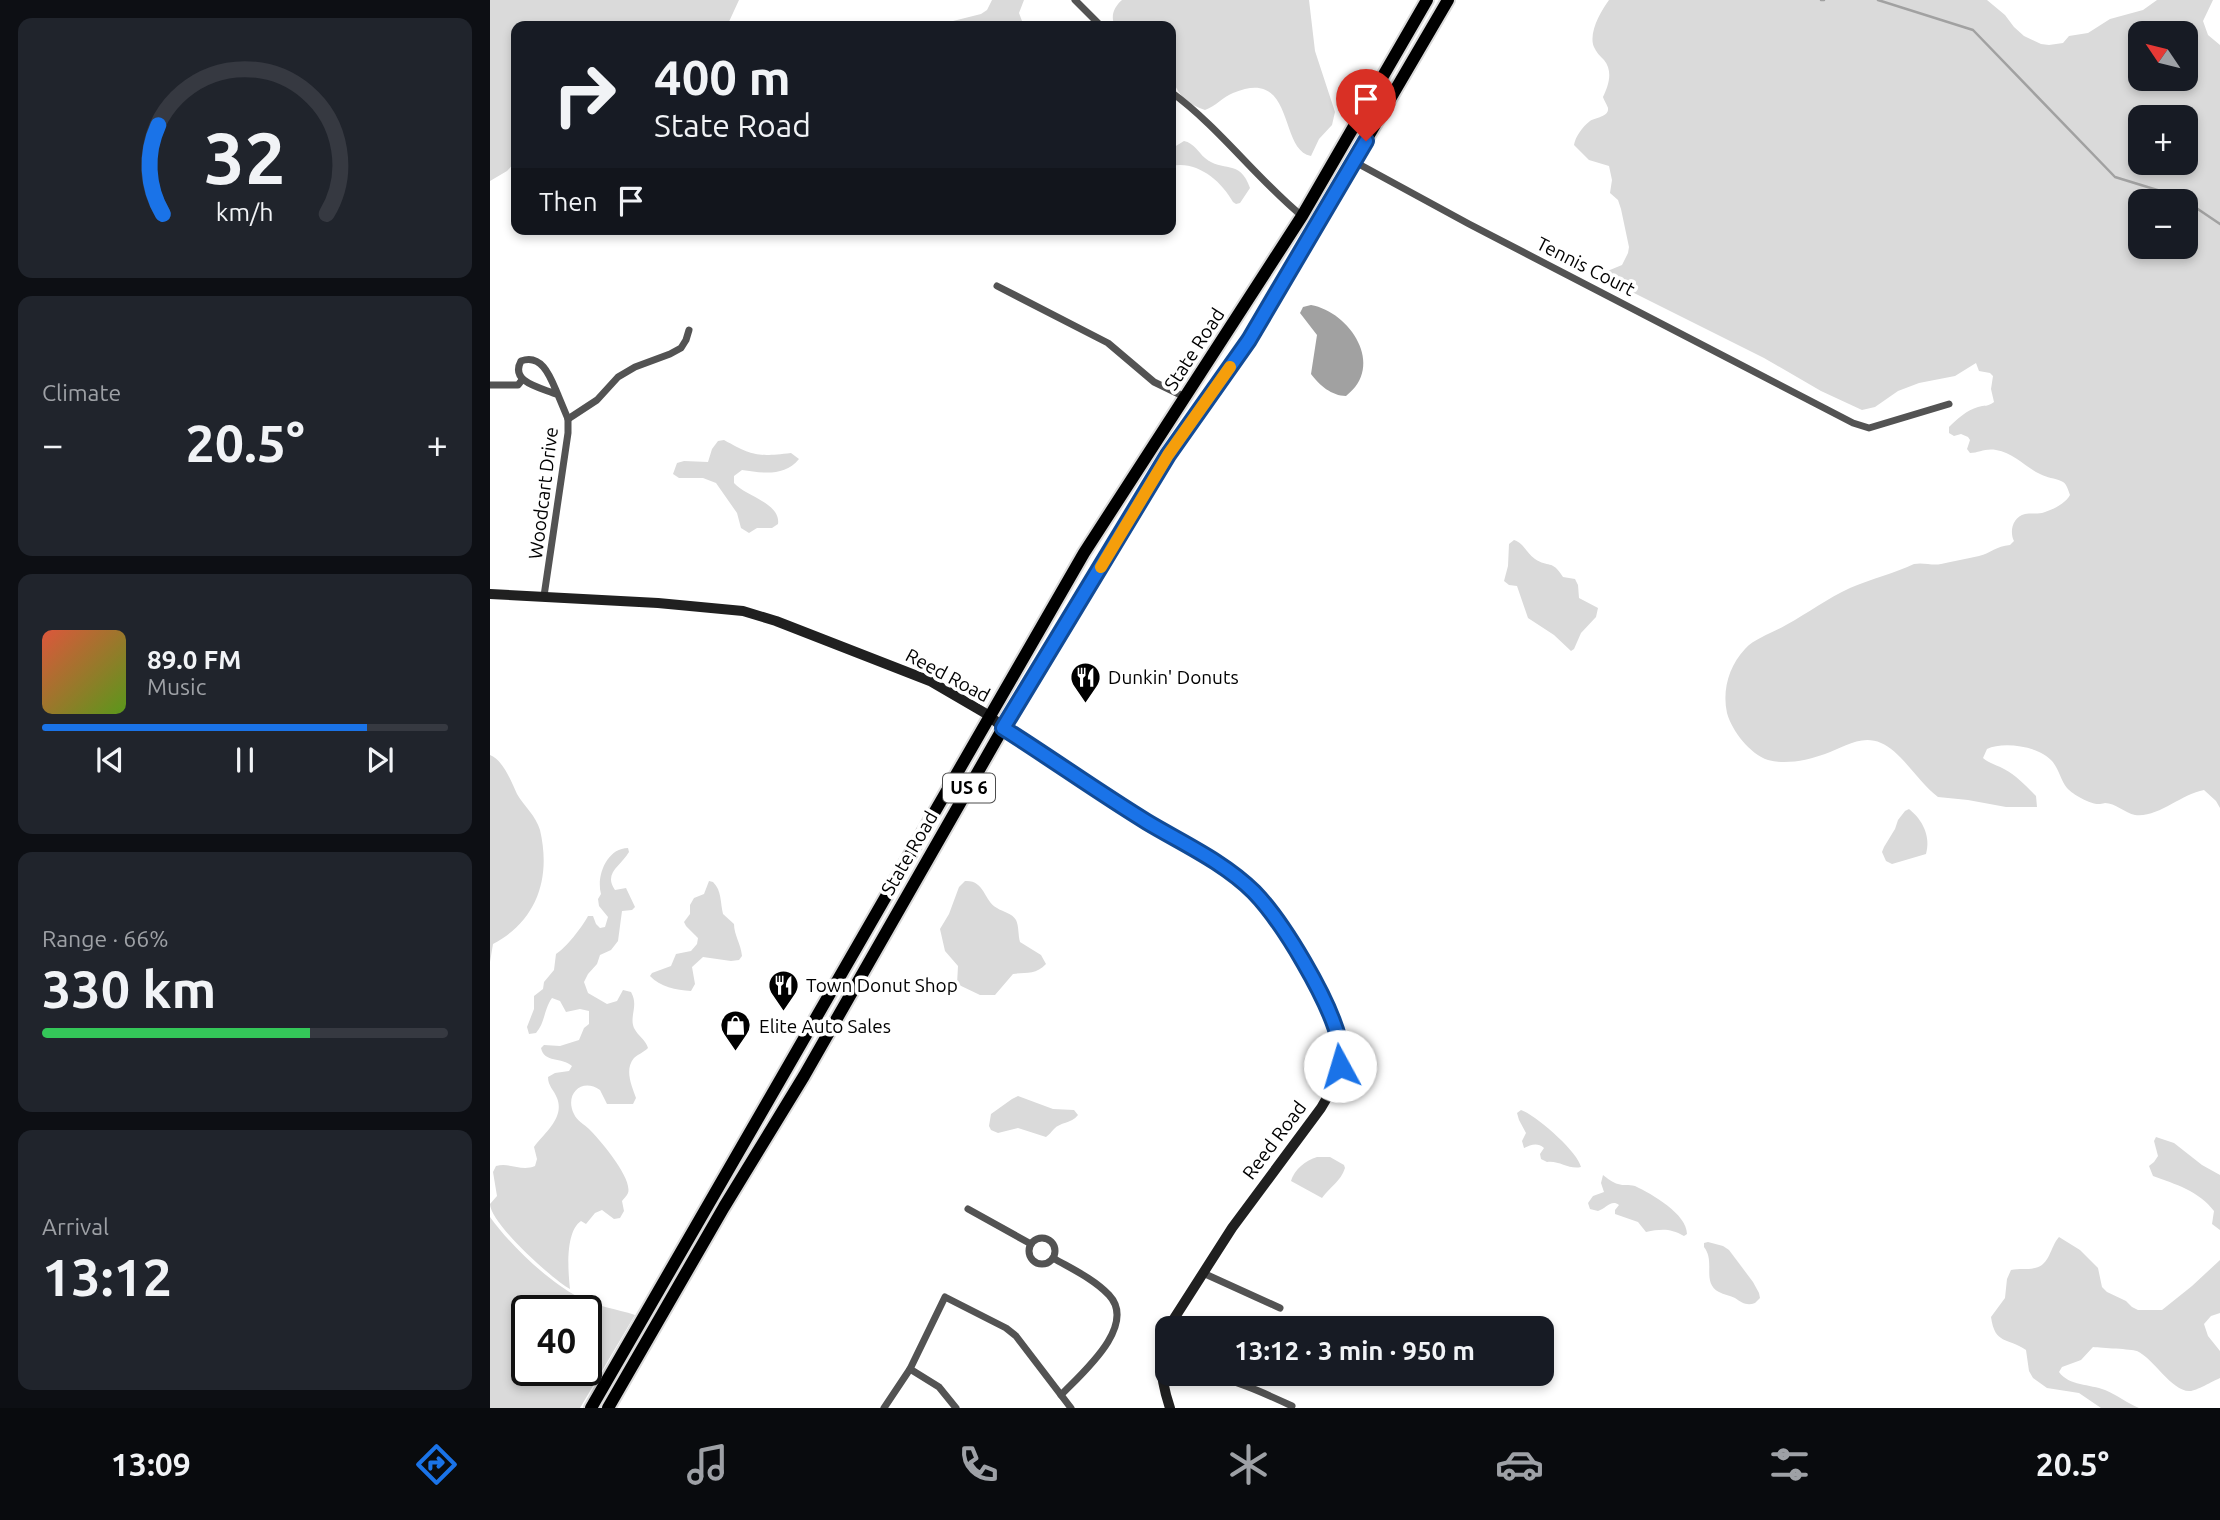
<!DOCTYPE html>
<meta charset="utf-8">
<style>
:root{--surface:#171b24;--page:#20242c;--text:#f1f3f6;--muted:#9ea1a6;--line:#363941;--accent:#1a73e8}
body{margin:0;font-family:Ubuntu,sans-serif;background:var(--page);color:var(--text);height:100vh;display:flex;flex-direction:column;font-size:26px;white-space:nowrap}
*{box-sizing:border-box;margin:0}
p{font-size:23px;color:var(--muted)}
.icon{flex:none;width:38px;height:38px;fill:none;stroke:currentColor;stroke-width:2;stroke-linecap:round;stroke-linejoin:round}
.map{position:relative;flex:1;overflow:hidden}
.sheet{display:flex;flex-direction:column;gap:18px;padding:18px;background:#0d0f14;width:490px}
.sheet>*{flex:none}
.top-card{position:absolute;left:21px;top:21px;width:665px;height:214px;border-radius:14px;box-shadow:0 4px 10px #0003;background:#171b24;color:var(--text);overflow:hidden}
.needle{width:46px;rotate:305deg}
.fabs{position:absolute;left:1638px;top:21px;display:grid;gap:14px}
.fabs a{display:grid;place-items:center;width:70px;height:70px;border-radius:14px;background:var(--surface);box-shadow:0 4px 10px #0003;font-size:35px}
.speed{position:absolute;left:21px;top:1295px;display:flex;gap:14px;font-size:35px;font-weight:700;text-align:center}
.speed>*{display:grid;place-content:center;width:91px;height:91px;border-radius:50%;background:var(--surface);box-shadow:0 4px 10px #0003;line-height:1}
.speed .limit{border:4px solid #111;border-radius:10px;background:#fff;color:#111}
.pin{position:absolute;display:grid;place-items:center;width:60px;height:60px;color:#fff;margin:-72px -30px;border-radius:50% 50% 50% 0;rotate:-45deg;box-shadow:0 0 7px #0007}
.pin .icon{rotate:45deg}
.me{position:absolute;width:77px;margin:-38px;rotate:354deg;stroke-linejoin:round;filter:drop-shadow(0 0 5px #0008)}
.turn{display:flex;align-items:center;gap:24px;height:147px;padding:0 28px;font-size:32px}
.turn .icon{width:91px;height:91px;stroke-width:2.5}
.turn b{display:block;font-size:49px;line-height:60px}
.then{display:flex;align-items:center;height:66px;padding:0 28px;background:#0003;gap:14px;font-size:26px}
.big{font-size:52px;font-weight:700;line-height:1.1}
.sheet .card{flex:1;display:flex;flex-direction:column;justify-content:center;gap:10px;min-width:0;padding:0 24px;border-radius:14px;background:var(--page)}
.sheet .dial{align-items:center;gap:0}
.dial svg{height:182px;overflow:visible;fill:none;stroke:var(--line);stroke-width:7;stroke-linecap:round;text-anchor:middle}
.dial text{fill:var(--text);stroke:none}
.song{display:flex;align-items:center;gap:21px}
.cover{width:84px;height:84px;border-radius:10px;background:linear-gradient(135deg,hsl(10 70% 55%),hsl(90 70% 35%))}
.played{height:7px;border-radius:4px;background:linear-gradient(90deg,var(--accent) 80%,var(--line) 80%)}
.keys{display:flex;justify-content:space-around;direction:ltr}
.heat{display:flex;justify-content:space-between;align-items:center;font-size:38px;direction:ltr}
.charge{height:10px;border-radius:5px;background:linear-gradient(90deg,#34c759 66%,var(--line) 0)}
.trip{position:absolute;left:665px;top:1316px;width:399px;height:70px;border-radius:14px;background:var(--surface);box-shadow:0 4px 10px #0003;font-weight:700;line-height:70px;text-align:center}
.menu{display:flex;height:112px;justify-content:space-around;align-items:center;background:#090b0e;color:var(--muted)}
.menu .icon{width:49px;height:49px}
.menu .on{color:var(--accent)}
.menu b{font-size:32px;color:var(--text)}
main{display:flex;flex:1;min-height:0}
.map>svg:first-child{display:block}
</style>
<main>
<section class="sheet">
<div class="card dial"><svg viewBox="0 0 100 80">
<path d="M14 69A42 42 0 1 1 86 69"/>
<path d="M14 69A42 42 0 0 1 12 30" stroke="#1a73e8"/>
<text x="50" y="56" font-size="32" font-weight="700">32</text>
<text x="50" y="72" font-size="11">km/h</text>
</svg></div>
<div class="card"><p>Climate</p>
<div class="heat"><a>−</a><b class="big">20.5°</b><a>+</a></div>
</div>
<div class="card">
<div class="song"><i class="cover"></i><div><b>89.0 FM</b><p>Music</p></div></div>
<div class="played"></div>
<div class="keys"><svg class="icon" aria-label="previous" viewBox="0 0 24 24"><path d="M18 5L8 12l10 7zM5 5v14"/></svg><svg class="icon" aria-label="pause" viewBox="0 0 24 24"><path d="M8 5v14M16 5v14"/></svg><svg class="icon" aria-label="next" viewBox="0 0 24 24"><path d="M6 5l10 7-10 7zM19 5v14"/></svg></div>
</div>
<div class="card"><p>Range · 66%</p><b class="big">330 km</b><div class="charge"></div></div>
<div class="card"><p>Arrival</p><b class="big">13:12</b></div>
</section>
<div class="map">
<svg width="1730" height="1408" viewBox="0 0 1730 1408">
<rect width="100%" height="100%" fill="#fff"/>
<g fill="#dadada" fill-rule="evenodd">
<polygon points="0,0 249,0 237,26 26,26 26,161 17,171 0,181"/>
<polygon points="502,0 534,0 529,13 532,21 538,26 443,26 491,14 497,10"/>
<path d="M 632,0 L 819,0 L 825,51 L 845,112 L 842,125 L 829,139 L 821,156 C 788,150 806,66 743,93 C 733,97 726,106 715,110 C 673,96 681,62 681,26 L 660,26 L 643,21 L 637,26 L 625,26 C 620,16 624,7 632,0 Z"/>
<path d="M 1119,0 L 1497,0 L 1515,15 L 1524,27 L 1534,36 L 1551,44 L 1559,45 L 1573,43 L 1579,36 L 1598,33 L 1620,19 L 1653,10 L 1667,0 L 1723,0 L 1713,21 L 1718,35 L 1730,45 L 1730,808 L 1726,801 L 1714,790 C 1691,794 1668,818 1645,815 C 1635,813 1625,803 1615,803 C 1614,803 1612,804 1610,804 C 1602,805 1583,795 1577,788 C 1571,781 1569,769 1562,761 C 1549,746 1513,741 1497,749 L 1493,758 C 1500,764 1507,765 1514,769 C 1527,776 1536,786 1546,796 L 1547,807 L 1516,807 L 1478,800 L 1448,797 C 1429,783 1411,751 1391,743 C 1371,734 1353,748 1335,754 C 1318,760 1296,765 1278,760 C 1260,754 1242,731 1237,713 C 1232,690 1239,666 1255,649 C 1265,638 1283,633 1296,625 C 1318,613 1338,598 1360,588 C 1381,579 1405,573 1424,564 C 1434,562 1442,566 1451,564 C 1463,561 1477,559 1489,556 C 1501,553 1506,546 1520,545 L 1524,541 C 1519,531 1523,517 1535,514 C 1540,513 1546,514 1552,513 C 1562,510 1575,504 1580,495 C 1578,490 1577,483 1571,481 C 1565,478 1557,478 1550,474 C 1535,467 1524,453 1506,450 C 1495,448 1489,453 1480,453 L 1477,449 L 1480,440 L 1478,437 L 1471,434 L 1464,436 L 1459,433 L 1459,427 C 1467,419 1477,410 1488,407 C 1494,405 1498,407 1504,402 L 1501,389 L 1503,376 L 1500,373 L 1489,371 L 1486,363 L 1465,376 L 1429,383 L 1408,391 L 1385,407 L 1372,410 L 1331,391 L 1274,358 L 1132,287 L 1116,276 L 1115,272 L 1132,265 L 1138,253 L 1139,247 L 1131,209 L 1128,200 L 1120,193 L 1122,180 L 1119,166 L 1099,160 L 1084,145 C 1085,137 1093,126 1100,121 C 1106,117 1119,117 1118,108 C 1118,107 1113,98 1113,97 C 1119,85 1123,71 1114,60 C 1110,56 1106,52 1104,47 C 1098,33 1111,11 1119,0 ZM 1650,33 L 1696,33 L 1696,79 L 1650,79 ZM 1696,117 L 1696,163 L 1650,163 L 1650,117 ZM 1650,201 L 1696,201 L 1696,247 L 1650,247 Z"/>
<path d="M 694,141 C 704,143 708,152 715,158 C 732,173 750,158 760,188 L 750,203 L 746,204 L 743,202 C 731,180 706,160 681,166 L 681,149 Z"/>
<path d="M 234,440 C 263,456 267,457 301,453 L 309,459 C 294,477 273,473 252,470 L 244,476 L 244,483 C 255,496 291,503 288,524 L 282,528 L 267,528 L 259,533 L 251,528 L 247,513 L 226,483 L 213,478 L 189,478 L 183,474 L 187,463 L 194,461 L 218,462 L 222,449 L 228,441 Z"/>
<path d="M 1024,540 C 1034,543 1036,553 1045,559 C 1058,568 1062,559 1073,577 L 1085,579 L 1088,585 L 1089,598 L 1108,608 L 1106,617 L 1091,633 L 1084,649 L 1081,651 L 1064,635 L 1038,618 L 1027,586 L 1019,585 L 1014,581 L 1018,566 L 1019,544 Z"/>
<path d="M 0,755 C 13,760 21,781 27,794 C 34,806 46,816 50,830 C 61,877 48,920 3,944 L 0,962 Z"/>
<path d="M 1419,809 C 1433,820 1441,837 1436,854 L 1402,864 L 1396,861 L 1392,852 L 1394,847 L 1405,829 L 1408,820 L 1415,811 Z"/>
<path d="M 138,848 L 139,852 C 131,866 113,873 125,890 L 136,888 L 145,907 L 142,910 L 132,911 L 128,941 L 121,950 L 110,955 L 107,964 L 98,974 L 94,982 L 98,993 L 117,1004 L 127,1001 L 133,990 L 141,992 C 149,1006 139,1016 144,1028 C 148,1036 156,1040 158,1048 C 153,1053 148,1054 144,1058 C 134,1070 142,1086 146,1098 L 143,1104 L 117,1104 L 110,1090 C 92,1077 74,1094 84,1114 C 87,1121 94,1124 99,1129 C 109,1139 143,1178 138,1193 C 137,1196 134,1198 132,1201 L 134,1211 L 130,1218 L 124,1219 L 112,1210 L 105,1213 L 96,1224 L 91,1221 C 75,1232 78,1271 80,1289 C 63,1280 0,1223 0,1204 L 7,1196 L 3,1172 L 6,1166 C 20,1162 31,1172 45,1166 L 47,1159 L 44,1147 C 54,1133 75,1118 67,1098 C 64,1090 58,1086 58,1077 L 65,1073 L 79,1071 L 82,1066 C 72,1057 54,1063 51,1048 L 54,1045 L 70,1046 L 89,1040 L 94,1028 L 99,1024 L 99,1011 L 90,1009 L 76,1012 L 70,1001 L 62,998 C 54,1009 55,1023 46,1033 L 39,1034 L 37,1027 L 44,1009 L 44,996 L 53,989 L 54,982 L 64,970 L 66,954 C 75,949 93,926 98,916 L 103,916 L 106,924 L 110,928 L 115,927 L 118,917 L 109,906 L 108,899 L 111,894 C 106,876 117,848 138,848 Z"/>
<path d="M 219,881 L 223,882 C 232,891 230,902 233,914 L 244,924 C 244,935 251,944 252,956 L 249,960 L 241,961 L 213,957 L 202,967 L 205,984 L 201,991 C 186,990 170,987 160,976 L 162,973 L 181,966 L 186,954 L 201,951 L 207,944 L 208,938 L 196,926 L 194,922 L 200,914 L 200,905 L 204,898 L 214,894 Z"/>
<path d="M 475,881 C 495,880 493,900 507,908 C 513,912 522,913 526,920 C 529,926 528,935 530,942 L 551,955 L 556,964 C 546,975 536,972 523,974 L 505,995 L 490,995 L 467,984 L 468,966 L 455,951 L 450,929 L 459,914 L 469,887 Z"/>
<path d="M 528,1096 L 563,1109 L 584,1110 L 588,1115 C 581,1124 570,1122 564,1129 C 561,1132 559,1135 556,1137 L 528,1128 L 508,1133 L 501,1130 L 499,1126 L 501,1114 L 522,1099 Z"/>
<path d="M 1031,1110 C 1046,1115 1088,1152 1091,1167 C 1079,1170 1069,1160 1057,1162 L 1051,1159 L 1050,1154 L 1054,1148 C 1047,1142 1041,1145 1034,1148 L 1032,1141 L 1036,1133 L 1029,1120 L 1027,1113 Z"/>
<path d="M 1666,1137 L 1684,1143 L 1712,1165 L 1730,1175 L 1730,1230 L 1722,1224 L 1724,1211 C 1709,1191 1685,1184 1663,1176 L 1659,1166 L 1664,1162 L 1668,1156 L 1664,1141 Z"/>
<path d="M 827,1157 L 840,1157 L 854,1165 L 855,1168 C 851,1181 840,1187 832,1198 L 801,1181 C 804,1170 816,1160 827,1157 Z"/>
<path d="M 1113,1175 C 1117,1178 1123,1183 1128,1184 C 1134,1186 1138,1184 1145,1186 C 1162,1194 1197,1214 1197,1234 L 1194,1236 C 1180,1228 1171,1229 1156,1232 L 1148,1222 L 1125,1214 L 1125,1210 L 1129,1205 C 1121,1199 1116,1209 1108,1211 L 1100,1209 L 1098,1203 L 1103,1196 L 1114,1192 L 1111,1183 Z"/>
<path d="M 0,1217 C 21,1246 57,1280 88,1297 C 105,1306 127,1309 145,1315 L 90,1408 L 0,1408 ZM 37,1311 L 96,1311 L 96,1370 L 37,1370 Z"/>
<path d="M 1569,1237 L 1590,1250 L 1608,1268 L 1612,1287 L 1617,1292 L 1636,1301 L 1642,1307 L 1648,1310 L 1672,1310 L 1702,1286 L 1730,1260 L 1730,1313 L 1721,1316 L 1714,1324 L 1718,1336 L 1730,1351 L 1730,1378 C 1723,1381 1706,1391 1700,1391 C 1682,1392 1664,1359 1647,1351 C 1641,1349 1612,1348 1603,1347 L 1591,1360 L 1572,1367 L 1569,1372 C 1579,1386 1600,1384 1615,1390 C 1627,1395 1637,1403 1649,1408 L 1611,1408 L 1589,1393 L 1557,1388 L 1543,1378 L 1539,1371 L 1536,1350 C 1517,1337 1505,1345 1501,1317 L 1515,1298 L 1517,1279 L 1521,1270 C 1529,1268 1537,1270 1545,1268 C 1560,1265 1560,1247 1569,1237 Z"/>
<path d="M 1218,1242 L 1233,1246 L 1239,1250 L 1263,1282 L 1269,1293 L 1270,1298 L 1265,1303 C 1257,1306 1252,1303 1245,1298 C 1239,1295 1234,1295 1229,1292 C 1211,1282 1226,1262 1214,1247 L 1214,1243 Z"/>
</g>
<path fill="#a1a1a1" d="M 821,305 C 860,312 896,366 856,396 C 842,396 829,385 821,374 L 827,335 L 810,313 L 813,307 Z"/>
<g fill="none" stroke-linecap="round" stroke-linejoin="round">
<g stroke="#a1a1a1" stroke-width="2.5">
<polyline points="1331,0 1334,0"/>
<polyline points="1388,0 1483,30 1625,177 1690,197 1730,224"/>
</g>
<defs>
<g id="primary">
<polyline points="101,1408 594,553 812,216 937,0"/>
<polyline points="118,1408 234,1207 314,1076 513,728 678,455 759,340 958,0"/>
</g>
</defs>
<use href="#primary" stroke="#dbdbdb" stroke-width="16"/>
<g stroke="#535353" stroke-width="7">
<polyline points="585,0 611,26"/>
<path d="M 681,92 C 729,127 766,178 812,216"/>
<polyline points="865,162 979,224 1363,423 1379,428 1459,404"/>
<polyline points="507,286 618,343 664,382 695,397"/>
<polyline points="0,385 28,385 32,380"/>
<polyline points="78,419 107,400 128,377 145,367 180,354 191,348 196,340 199,330"/>
<path d="M 54,596 L 78,433 L 78,419 L 68,395 C 53,388 19,383 31,361 C 53,353 61,379 68,395"/>
<polyline points="478,1209 541,1244"/>
<circle cx="552" cy="1251" r="13"/>
<path d="M 563,1258 C 582,1269 604,1279 619,1295 C 648,1326 591,1374 571,1395"/>
<polyline points="713,1273 790,1308"/>
<polyline points="420,1369 449,1387 466,1408"/>
<path d="M 712,1374 C 744,1379 772,1392 802,1406"/>
<polyline points="394,1408 420,1369 455,1297 516,1328 526,1336 581,1408"/>
</g>
<g stroke="#202020" stroke-width="10">
<path d="M 0,594 L 168,603 L 253,611 L 286,621 L 440,681 L 500,716 L 513,728 C 561,758 608,791 656,821 C 692,843 733,862 763,891 C 793,921 852,1017 850,1059 C 850,1076 840,1093 831,1108 L 742,1228 L 678,1328"/>
<path d="M 677,1331 C 666,1355 672,1384 680,1408"/>
</g>
<use href="#primary" stroke="#000" stroke-width="12"/>
</g>
<g fill="none" stroke-linecap="round" stroke-linejoin="round">
<defs>
<path id="route" d="M 850,1066 C 851,1057 851,1049 849,1040 C 839,999 793,922 764,892 C 734,862 692,843 657,822 C 608,792 562,759 513,728 L 678,455 L 759,340 L 876,141"/>
</defs>
<use href="#route" stroke="#114b97" stroke-width="18"/>
<use href="#route" stroke="#1a73e8" stroke-width="12"/>
<polyline stroke="#f59e0b" stroke-width="12" points="611,567 678,455 740,367"/>
</g>
<defs>
<symbol id="restaurant-pin" viewBox="-11 -11 22 30"><path d="M0 17L-7.5 6A9.5 9.5 0 1 1 7.5 6Z" fill="#000" stroke="#fff"/><path d="M-5-6h1v4h1v-4h1v4h1v-4h1v5L-1.5 .5V6h-2V.5L-5-1ZM5-6V6H3V1.5H1.5Q1.5-4 5-6Z" fill="#fff"/></symbol>
<symbol id="shop-pin" viewBox="-11 -11 22 30"><path d="M0 17L-7.5 6A9.5 9.5 0 1 1 7.5 6Z" fill="#000" stroke="#fff"/><path d="M-5-2.5h2.3a2.7 3.5 0 0 1 5.4 0H5L5.5 6h-11ZM-1.5-2.5h3a1.5 2.3 0 0 0-3 0Z" fill="#fff"/></symbol>
</defs>
<g fill-rule="evenodd">
<use href="#restaurant-pin" x="578" y="660" width="35" height="47"/>
<use href="#restaurant-pin" x="276" y="968" width="35" height="47"/>
<use href="#shop-pin" x="228" y="1008" width="35" height="47"/>
</g>
<g text-anchor="middle" stroke-width="7" stroke-linejoin="round" paint-order="stroke">
<rect fill="#fff" stroke="#4c4c4c" stroke-width="2" x="453" y="773.5" width="52" height="29" rx="5"/>
<g font-size="18" font-weight="bold" fill="#000">
<text x="479" y="794">US 6</text>
</g>
<g font-size="19" fill="#000" stroke="#fff">
<text transform="translate(1096 266) rotate(27)" y="7">Tennis Court</text>
<text transform="translate(704 349) rotate(-57)" y="7">State Road</text>
<text transform="translate(53 493) rotate(-83)" y="7">Woodcart Drive</text>
<text transform="translate(458 675) rotate(28)" y="7">Reed Road</text>
<text transform="translate(419 853) rotate(-60)" y="7">State Road</text>
<text transform="translate(784 1140) rotate(-53)" y="7">Reed Road</text>
</g>
<g font-size="19" fill="#000" stroke="#fff" text-anchor="start">
<text x="618" y="684">Dunkin' Donuts</text>
<text x="316" y="992">Town Donut Shop</text>
<text x="269" y="1033">Elite Auto Sales</text>
</g>
</g>
</svg>
<div class="fabs">
<a><svg class="needle" viewBox="-14 -14 28 28"><path d="M0-13l5 13h-10z" fill="#e53935"/><path d="M0 13l5-13h-10z" fill="#9ea1a6"/></svg></a>
<a>+</a>
<a>−</a>
</div>
<div class="speed"><div class="limit">40</div></div>
<div class="pin" style="left:876px;top:141px;background:#d93025"><svg class="icon" aria-label="arrive" viewBox="0 0 24 24"><path d="M6 21V4h12l-3 4 3 4H6"/></svg></div>
<svg class="me" style="left:850px;top:1066px" viewBox="-20 -20 40 40"><circle r="19" fill="#fff"/><path d="M0-13L10 11 0 6-10 11z" fill="#1a73e8"/></svg>
<div class="trip">13:12 · 3 min · 950 m</div>
<div class="top-card">
<div class="turn"><svg class="icon" aria-label="right" viewBox="0 0 24 24"><path d="M7 20v-9h11M14 6l5 5-5 5"/></svg><div><b>400 m</b>State Road</div></div>
<div class="then">Then<svg class="icon" aria-label="arrive" viewBox="0 0 24 24"><path d="M6 21V4h12l-3 4 3 4H6"/></svg></div>
</div>
</div>
</main>
<nav class="menu">
<b>13:09</b>
<svg class="icon on" aria-label="directions" viewBox="0 0 24 24"><path d="M12 3l9 9-9 9-9-9zM9 14v-3h6M13 9l2 2-2 2"/></svg>
<svg class="icon" aria-label="music" viewBox="0 0 24 24"><path d="M9 18V5l10-2v13"/><circle cx="6" cy="18" r="3"/><circle cx="16" cy="16" r="3"/></svg>
<svg class="icon" aria-label="phone" viewBox="0 0 24 24"><path d="M5 4h4l2 5-3 2q2 4 5 5l2-3 5 2v4C11 20 4 13 5 4z"/></svg>
<svg class="icon" aria-label="climate" viewBox="0 0 24 24"><path d="M12 3v18M4 7l16 10M4 17L20 7"/></svg>
<svg class="icon" aria-label="car" viewBox="0 0 24 24"><path d="M5 17H2v-5l4-1 3-4h7l3 4 3 1v5h-3M9 17h6M6 11h13"/><circle cx="7" cy="17" r="2"/><circle cx="17" cy="17" r="2"/></svg>
<svg class="icon" aria-label="filters" viewBox="0 0 24 24"><path d="M4 7h16M4 17h16"/><circle cx="9" cy="7" r="2"/><circle cx="15" cy="17" r="2"/></svg>
<b>20.5°</b>
</nav>
